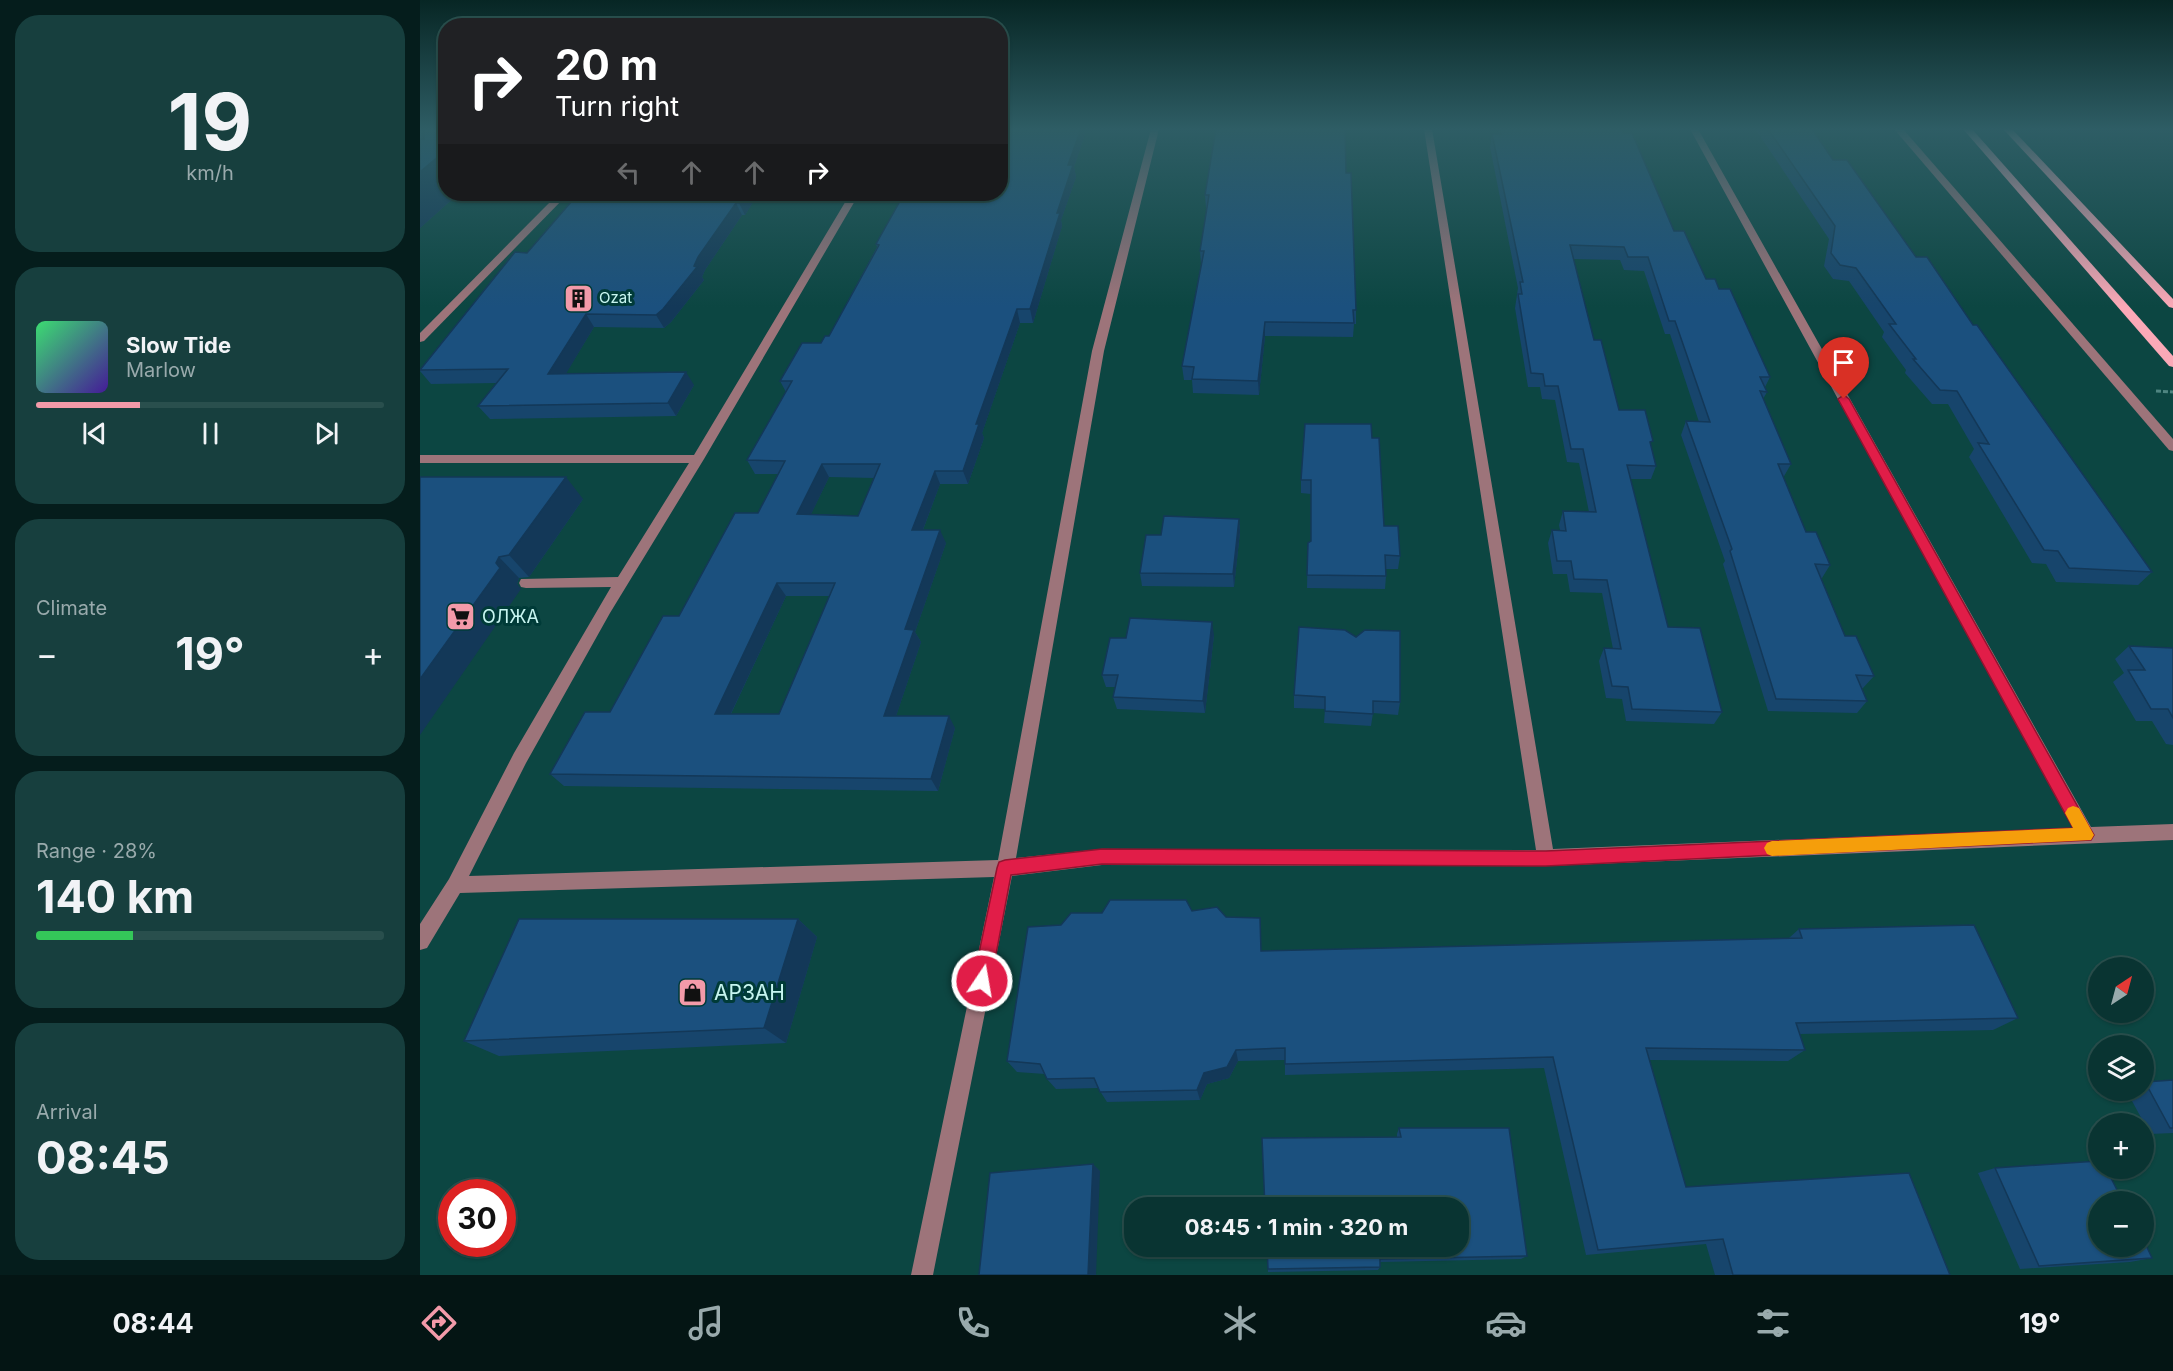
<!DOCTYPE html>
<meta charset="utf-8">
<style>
:root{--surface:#093432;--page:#173f3e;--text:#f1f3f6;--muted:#99aaac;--line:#294f4d;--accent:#f39aa9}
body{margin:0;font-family:Inter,sans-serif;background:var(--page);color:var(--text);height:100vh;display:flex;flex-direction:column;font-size:22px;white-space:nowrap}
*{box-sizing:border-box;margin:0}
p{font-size:20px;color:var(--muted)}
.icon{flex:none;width:33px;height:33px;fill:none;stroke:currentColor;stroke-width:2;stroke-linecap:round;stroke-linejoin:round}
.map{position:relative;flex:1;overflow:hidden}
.sheet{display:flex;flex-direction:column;gap:15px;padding:15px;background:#051d1c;width:420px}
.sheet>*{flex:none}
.top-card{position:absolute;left:18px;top:18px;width:570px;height:183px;border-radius:24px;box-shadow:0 2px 4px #0004,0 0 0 2px var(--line);background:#202124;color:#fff;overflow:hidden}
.needle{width:39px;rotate:36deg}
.fabs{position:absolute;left:1668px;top:957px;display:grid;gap:12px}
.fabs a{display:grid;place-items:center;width:66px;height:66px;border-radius:50%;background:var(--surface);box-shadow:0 2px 4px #0004,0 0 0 2px var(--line);font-size:30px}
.speed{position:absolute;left:18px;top:1179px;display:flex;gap:12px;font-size:30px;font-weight:700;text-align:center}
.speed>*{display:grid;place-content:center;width:78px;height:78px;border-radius:50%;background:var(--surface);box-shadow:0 2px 4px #0004,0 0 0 2px var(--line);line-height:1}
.speed .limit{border:9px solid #d22;background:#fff;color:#111}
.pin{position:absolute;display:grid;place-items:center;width:51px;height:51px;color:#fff;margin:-62px -26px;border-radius:50% 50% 50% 0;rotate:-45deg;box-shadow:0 0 6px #0007}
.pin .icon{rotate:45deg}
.me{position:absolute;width:66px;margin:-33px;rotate:12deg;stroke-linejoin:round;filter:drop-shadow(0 0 4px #0008)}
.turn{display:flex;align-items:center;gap:21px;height:126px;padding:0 18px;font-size:27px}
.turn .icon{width:78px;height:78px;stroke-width:2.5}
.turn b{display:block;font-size:42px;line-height:51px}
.lanes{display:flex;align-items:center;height:57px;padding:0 18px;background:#0003;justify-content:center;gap:30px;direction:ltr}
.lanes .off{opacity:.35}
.big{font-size:45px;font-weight:700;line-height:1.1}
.sheet .tile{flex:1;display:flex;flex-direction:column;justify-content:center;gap:9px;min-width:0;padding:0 21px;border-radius:24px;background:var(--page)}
.sheet .dial{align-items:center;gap:0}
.dial b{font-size:78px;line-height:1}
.song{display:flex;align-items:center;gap:18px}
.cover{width:72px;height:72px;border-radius:9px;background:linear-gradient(135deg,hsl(140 70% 55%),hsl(260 70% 35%))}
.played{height:6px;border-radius:3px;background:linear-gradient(90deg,var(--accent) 30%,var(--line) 30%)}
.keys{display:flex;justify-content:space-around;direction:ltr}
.heat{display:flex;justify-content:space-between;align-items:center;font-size:33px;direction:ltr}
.charge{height:9px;border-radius:4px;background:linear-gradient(90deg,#34c759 28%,var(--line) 0)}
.trip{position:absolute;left:704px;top:1197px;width:345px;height:60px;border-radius:24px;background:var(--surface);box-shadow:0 2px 4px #0004,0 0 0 2px var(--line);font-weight:700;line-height:60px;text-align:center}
.dock{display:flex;height:96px;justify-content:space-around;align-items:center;background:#041514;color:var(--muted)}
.dock .icon{width:42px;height:42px}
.dock .active{color:var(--accent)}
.dock b{font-size:27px;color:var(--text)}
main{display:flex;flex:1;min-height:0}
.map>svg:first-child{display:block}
</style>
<main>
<section class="sheet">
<div class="tile dial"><b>19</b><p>km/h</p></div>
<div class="tile">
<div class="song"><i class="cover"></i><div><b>Slow Tide</b><p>Marlow</p></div></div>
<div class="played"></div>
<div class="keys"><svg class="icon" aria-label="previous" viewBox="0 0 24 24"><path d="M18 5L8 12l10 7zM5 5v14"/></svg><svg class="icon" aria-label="pause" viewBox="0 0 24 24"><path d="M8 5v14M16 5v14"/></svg><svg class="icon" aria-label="next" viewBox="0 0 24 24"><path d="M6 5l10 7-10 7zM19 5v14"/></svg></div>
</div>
<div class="tile"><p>Climate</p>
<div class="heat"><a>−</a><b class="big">19°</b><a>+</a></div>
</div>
<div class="tile"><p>Range · 28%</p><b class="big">140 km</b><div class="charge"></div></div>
<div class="tile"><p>Arrival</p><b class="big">08:45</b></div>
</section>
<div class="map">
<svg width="1753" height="1275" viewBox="0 0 1753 1275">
<rect width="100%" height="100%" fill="#0c4642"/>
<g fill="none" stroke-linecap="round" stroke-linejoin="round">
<polyline stroke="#4f8581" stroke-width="3" stroke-dasharray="5 2" stroke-linecap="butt" points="1736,391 1753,392"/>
<g fill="#9d747a" fill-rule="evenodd">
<polygon points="731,129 739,129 684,351 596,858 682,849 1116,850 1004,129 1012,129 1133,849 1653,828 1270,129 1278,129 1671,827 1753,824 1753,840 1126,866 682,865 592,876 513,1275 491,1275 574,877 40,893 7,948 0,950 0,924 29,879 94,753 191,587 106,588 101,587 99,583 101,579 198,577 269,463 0,463 0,455 274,455 430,194 439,194 284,459 190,613 106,763 49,876 578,860 672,351"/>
<polygon points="1474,129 1483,129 1753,439 1753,451 1749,450"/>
<polygon points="138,194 148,194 4,341 0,342 0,333"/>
</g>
<g fill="#fba9b7" fill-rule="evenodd">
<polygon points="1543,129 1552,129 1753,356 1753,367 1749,366"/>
<polygon points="1583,129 1592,129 1753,299 1753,308 1749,307"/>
</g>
</g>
<g fill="#17456c" fill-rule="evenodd">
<polygon points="0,129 26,129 38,194 0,228"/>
<path d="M 580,129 L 664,129 L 665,134 L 654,167 L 656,177 L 641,220 L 642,226 L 613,323 L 600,323 L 562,433 L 564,438 L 548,484 L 520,484 L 503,530 L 526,543 L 495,632 L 501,642 L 476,716 L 535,728 L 518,791 L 144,786 L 130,774 L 190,712 L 259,616 L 338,513 L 358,474 L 335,474 L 327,460 L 366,392 L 360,381 L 409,336 L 457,247 L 456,244 L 484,195 L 483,194 L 580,194 ZM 409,477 L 454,478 L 438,516 L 391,514 ZM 366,596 L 410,596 L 359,714 L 311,714 Z"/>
<polygon points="1079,129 1201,129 1254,231 1286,279 1299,289 1350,377 1345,387 1347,392 1343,399 1371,464 1363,478 1386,532 1410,565 1402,578 1401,578 1425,636 1454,676 1443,688 1442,688 1447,701 1437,713 1348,711 1303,564 1305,561 1261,435 1266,421 1279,422 1250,334 1245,334 1224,271 1204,270 1200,260 1153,259 1174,340 1199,410 1231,446 1236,466 1231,479 1210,479 1248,627 1302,712 1294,724 1206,721 1202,699 1186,698 1179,661 1184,648 1193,649 1182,593 1150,592 1147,574 1133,574 1128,543 1132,530 1140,530 1139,525 1143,511 1169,512 1159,463 1147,462 1135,400 1122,399 1120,387 1108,387 1095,308 1098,288 1070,147 1072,134 1078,134"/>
<polygon points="1337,129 1348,129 1413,160 1496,257 1553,325 1732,572 1718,585 1636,582 1626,564 1612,563 1549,457 1554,449 1528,404 1512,404 1485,373 1486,370 1462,337 1464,332 1429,281 1413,279 1404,266 1409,239 1336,130"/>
<polygon points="926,173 936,310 936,324 934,324 933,337 845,336 839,395 773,393 772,380 764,380 762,366 781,264 780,251 787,208 786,208 785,195"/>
<polygon points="338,194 325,215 322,215 285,270 282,277 284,280 251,322 244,328 174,327 146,373 274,385 256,416 70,419 58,406 77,383 11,384 0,371 107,253"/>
<polygon points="952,438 964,526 980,556 978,569 966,569 966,576 965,589 887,588 888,543 891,541 891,494 881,493 881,480"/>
<polygon points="0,477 163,499 109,577 99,578 97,584 101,589"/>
<polygon points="819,519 820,532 814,587 722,586 720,573 741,535"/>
<polygon points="794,635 785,713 697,709 693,697 695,687 686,687 682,675 706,638"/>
<polygon points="1709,646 1753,648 1753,745 1746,744 1732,721 1716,721 1693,682 1704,673 1695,659"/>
<polygon points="874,695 980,702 978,715 953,713 951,726 904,723 905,709 874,708"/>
<polygon points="772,911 806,917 842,951 1369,938 1379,929 1598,1018 1573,1030 1380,1034 1385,1050 1368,1061 1229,1060 1266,1187 1530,1275 1295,1275 1286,1244 1166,1255 1124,1068 865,1075 865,1060 818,1061 809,1078 787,1084 780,1100 687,1102 678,1088 636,1089 627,1079 625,1074 597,1072 587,1061 641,925 682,913"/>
<polygon points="378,919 397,937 366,1043 79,1056 44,1041"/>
<polygon points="1753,1080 1753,1133 1730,1134 1706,1090 1724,1090 1724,1082 1725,1082"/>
<polygon points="979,1128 1107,1256 1101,1259 960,1262 960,1267 958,1270 848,1272 848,1269 977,1137 977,1134"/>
<polygon points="1575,1168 1732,1258 1710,1262 1600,1269 1558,1173"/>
</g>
<g fill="#133858">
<polygon points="661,129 664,129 665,134 654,167 656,177 641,220 642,226 613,323 610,309 637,213 648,165"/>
<polygon points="26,150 26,194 38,194 0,228 0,172"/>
<polygon points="325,194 338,194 325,215 319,203"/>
<polygon points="316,203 322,215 285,270 282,277 284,280 251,322 244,328 236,315 274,266 278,257"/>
<polygon points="597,309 600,323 562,433 564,438 548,484 543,471 556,424"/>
<polygon points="166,314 174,327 138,387 128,374"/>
<polygon points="845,322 845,336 839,395 838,381"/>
<polygon points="266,372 274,385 256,416 248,403"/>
<polygon points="402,464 409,477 385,527 377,514"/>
<polygon points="515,471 520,484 498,543 492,530"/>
<polygon points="146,477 163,499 109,577 89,555"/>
<polygon points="819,519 820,532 814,587 813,574"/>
<polygon points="520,530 526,543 495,632 501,642 472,728 464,716 485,629"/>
<polygon points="79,557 99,578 97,584 101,589 0,735 0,679 76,563"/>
<polygon points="357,583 366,596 305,726 295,714"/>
<polygon points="792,622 794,635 785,713 783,701"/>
<polygon points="529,716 535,728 518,791 511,779"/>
<polygon points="378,919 397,937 366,1043 344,1028"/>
<polygon points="816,1050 818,1061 809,1078 787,1084 780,1100 777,1090 784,1073"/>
<polygon points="673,1164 680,1171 676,1275 668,1275"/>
</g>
<g fill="#1b507e" stroke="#133858" stroke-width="1.5" fill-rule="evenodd">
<polygon points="0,129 26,129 26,150 0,172 0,139 4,139 4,130 0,130"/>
<path d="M 580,129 L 661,129 L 648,165 L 653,165 L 637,213 L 640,213 L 610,309 L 597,309 L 556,424 L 559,424 L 543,471 L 515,471 L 492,530 L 520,530 L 485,629 L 494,630 L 464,716 L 529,716 L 511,779 L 130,774 L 165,712 L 190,712 L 243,616 L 259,616 L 315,513 L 338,513 L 365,461 L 327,460 L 372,381 L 360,381 L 382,343 L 401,343 L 405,336 L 409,336 L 459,245 L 456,244 L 484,194 L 580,194 ZM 402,464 L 460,464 L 438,516 L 377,514 ZM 357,583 L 415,583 L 359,714 L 295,714 Z"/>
<polygon points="796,129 925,129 926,173 931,173 936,310 933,310 934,323 845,322 838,381 772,379 774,367 762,366 784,251 780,251 789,195 785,195"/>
<polygon points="1080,129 1201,129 1203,133 1212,133 1254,231 1264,231 1286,279 1295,279 1299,289 1310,289 1350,377 1340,377 1347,392 1340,391 1371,464 1358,464 1386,532 1396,532 1410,565 1395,564 1425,636 1436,636 1454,676 1436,675 1447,701 1356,699 1310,551 1312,549 1266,421 1290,422 1255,321 1249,321 1228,257 1208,257 1204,247 1150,245 1174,340 1181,340 1199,410 1225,410 1233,441 1230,442 1236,466 1207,465 1248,627 1280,628 1302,712 1212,709 1208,687 1192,686 1184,648 1201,649 1187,580 1154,579 1151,561 1137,561 1132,530 1146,531 1143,511 1176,512 1163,449 1151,449 1138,386 1125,386 1123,374 1111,373 1098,294 1102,294 1100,282 1103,282 1072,134 1081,134"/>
<polygon points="1348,129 1392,129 1413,160 1427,160 1496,257 1507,257 1553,325 1557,325 1732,572 1649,568 1638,551 1624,550 1558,443 1569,444 1537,391 1520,390 1493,359 1496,359 1469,324 1476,324 1436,268 1420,265 1411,253 1415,226"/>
<polygon points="158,194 325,194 319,203 316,203 278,257 274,266 277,267 243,309 236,315 166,314 128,374 266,372 248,403 58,406 88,369 0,370 95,252 107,253"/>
<polygon points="885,424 951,424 952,438 959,438 964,526 978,526 980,556 965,555 966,576 887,575 888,543 891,541 891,480 881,480"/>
<polygon points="0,477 146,477 89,555 79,557 76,563 80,568 0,679"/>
<polygon points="744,516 819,519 813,574 720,573 726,535 741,535"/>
<polygon points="710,618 792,622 783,701 693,697 698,675 682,675 690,638 706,638"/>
<polygon points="879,627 925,630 936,637 945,630 980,631 980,702 953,701 953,714 905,711 905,697 874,695"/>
<polygon points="1709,646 1753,648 1753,718 1748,709 1731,709 1708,670 1725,670"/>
<polygon points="690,900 766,900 772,911 797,907 806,917 840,918 841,951 1382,938 1379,929 1554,925 1598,1018 1376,1023 1385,1050 1226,1048 1266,1187 1489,1173 1530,1275 1313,1275 1303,1239 1178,1250 1133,1057 865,1064 865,1048 816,1050 807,1067 784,1073 777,1090 680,1092 674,1078 627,1079 620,1064 587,1061 608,927 641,925 651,913 682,913"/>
<polygon points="99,919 378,919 344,1028 44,1041"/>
<polygon points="1753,1080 1753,1128 1750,1128 1725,1082"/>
<polygon points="979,1128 1089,1128 1107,1256 960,1259 960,1267 848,1269 847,1246 1038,1246 1038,1208 845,1208 842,1138 981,1137"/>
<polygon points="1678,1161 1678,1168 1686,1168 1703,1202 1678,1202 1678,1246 1724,1246 1724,1241 1732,1258 1619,1266 1575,1168"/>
<polygon points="673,1164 668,1275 559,1275 570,1173"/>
</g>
<linearGradient id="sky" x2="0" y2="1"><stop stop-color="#072624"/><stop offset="0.42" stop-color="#2e5d65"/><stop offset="1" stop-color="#2e5d65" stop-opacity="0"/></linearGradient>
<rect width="1753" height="307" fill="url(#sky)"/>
<polygon fill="#e11d48" stroke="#92132f" stroke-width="1.5" points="1424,395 1429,399 1671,830 1674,835 1671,840 1126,866 682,864 591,875 571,981 568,987 562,990 556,987 553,981 577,868 579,862 585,860 682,849 1126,851 1653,828 1418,399"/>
<polygon fill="#f59e0b" points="1653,806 1659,808 1674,835 1671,840 1352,856 1347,854 1344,848 1347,843 1352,841 1653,828 1645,813 1648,808"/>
<defs>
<symbol id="building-square" viewBox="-11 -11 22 22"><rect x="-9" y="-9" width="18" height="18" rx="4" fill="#f39aa9" stroke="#003b38"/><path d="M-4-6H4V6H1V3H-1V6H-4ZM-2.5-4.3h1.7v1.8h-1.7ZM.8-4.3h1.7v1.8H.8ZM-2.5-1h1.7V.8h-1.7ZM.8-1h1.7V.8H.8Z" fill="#111"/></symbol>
<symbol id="supermarket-square" viewBox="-11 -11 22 22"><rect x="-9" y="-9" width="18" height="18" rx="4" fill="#f39aa9" stroke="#003b38"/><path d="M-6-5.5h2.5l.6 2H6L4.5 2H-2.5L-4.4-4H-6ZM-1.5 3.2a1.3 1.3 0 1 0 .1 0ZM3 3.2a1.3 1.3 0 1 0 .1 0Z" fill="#111"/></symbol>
<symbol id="shop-square" viewBox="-11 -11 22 22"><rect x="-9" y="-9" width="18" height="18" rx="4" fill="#f39aa9" stroke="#003b38"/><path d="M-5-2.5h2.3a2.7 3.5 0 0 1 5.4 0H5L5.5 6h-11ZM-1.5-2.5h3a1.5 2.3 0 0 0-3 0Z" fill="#111"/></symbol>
</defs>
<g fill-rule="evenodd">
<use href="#building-square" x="142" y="282" width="33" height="33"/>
<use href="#supermarket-square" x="24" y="600" width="33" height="33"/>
<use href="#shop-square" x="256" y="976" width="33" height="33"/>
</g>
<g text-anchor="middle" stroke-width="6" stroke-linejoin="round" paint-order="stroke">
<g font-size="15" fill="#c7f5f0" stroke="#003b38" text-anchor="start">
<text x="179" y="303">Ozat</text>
</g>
<g font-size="18" fill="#c7f5f0" stroke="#003b38" text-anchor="start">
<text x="62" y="623">ОЛЖА</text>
</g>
<g font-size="21" fill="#c7f5f0" stroke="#003b38" text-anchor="start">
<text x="294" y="1000">АРЗАН</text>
</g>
</g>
</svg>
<div class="fabs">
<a><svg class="needle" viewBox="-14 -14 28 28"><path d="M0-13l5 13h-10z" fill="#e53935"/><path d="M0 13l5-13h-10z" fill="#99aaac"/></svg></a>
<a><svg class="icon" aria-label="layers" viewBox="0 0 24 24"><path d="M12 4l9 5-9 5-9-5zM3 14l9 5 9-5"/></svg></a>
<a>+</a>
<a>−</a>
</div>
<div class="speed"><div class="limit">30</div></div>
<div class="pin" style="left:1424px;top:399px;background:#d93025"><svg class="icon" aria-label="arrive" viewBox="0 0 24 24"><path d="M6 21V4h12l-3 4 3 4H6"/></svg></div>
<svg class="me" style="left:562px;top:981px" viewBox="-20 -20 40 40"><circle r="17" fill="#e11d48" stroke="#fff" stroke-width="3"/><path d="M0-11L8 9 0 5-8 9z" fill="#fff"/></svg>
<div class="trip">08:45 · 1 min · 320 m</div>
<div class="top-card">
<div class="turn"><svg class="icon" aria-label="right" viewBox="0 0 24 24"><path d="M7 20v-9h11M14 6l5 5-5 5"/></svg><div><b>20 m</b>Turn right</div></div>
<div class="lanes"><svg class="icon off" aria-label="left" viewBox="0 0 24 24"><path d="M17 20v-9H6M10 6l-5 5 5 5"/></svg><svg class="icon off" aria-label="ahead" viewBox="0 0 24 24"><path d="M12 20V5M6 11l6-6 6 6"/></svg><svg class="icon off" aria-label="ahead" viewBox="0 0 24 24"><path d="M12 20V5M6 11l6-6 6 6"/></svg><svg class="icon" aria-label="right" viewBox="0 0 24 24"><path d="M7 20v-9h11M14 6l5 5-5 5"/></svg></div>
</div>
</div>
</main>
<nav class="dock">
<b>08:44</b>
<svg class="icon active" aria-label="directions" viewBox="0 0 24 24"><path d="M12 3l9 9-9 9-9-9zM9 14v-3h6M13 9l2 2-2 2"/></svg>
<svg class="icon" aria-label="music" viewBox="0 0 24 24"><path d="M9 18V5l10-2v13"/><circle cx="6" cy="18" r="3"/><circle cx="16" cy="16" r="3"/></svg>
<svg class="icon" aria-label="phone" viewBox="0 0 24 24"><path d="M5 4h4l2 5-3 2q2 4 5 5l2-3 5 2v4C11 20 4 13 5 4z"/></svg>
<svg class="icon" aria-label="climate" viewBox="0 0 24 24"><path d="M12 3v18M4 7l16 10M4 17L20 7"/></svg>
<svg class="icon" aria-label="car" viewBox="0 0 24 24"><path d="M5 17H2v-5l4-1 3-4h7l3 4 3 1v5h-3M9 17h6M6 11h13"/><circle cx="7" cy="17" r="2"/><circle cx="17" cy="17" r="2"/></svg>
<svg class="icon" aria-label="filters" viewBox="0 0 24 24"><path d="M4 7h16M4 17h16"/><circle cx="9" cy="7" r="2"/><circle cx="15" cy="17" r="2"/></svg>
<b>19°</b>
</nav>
